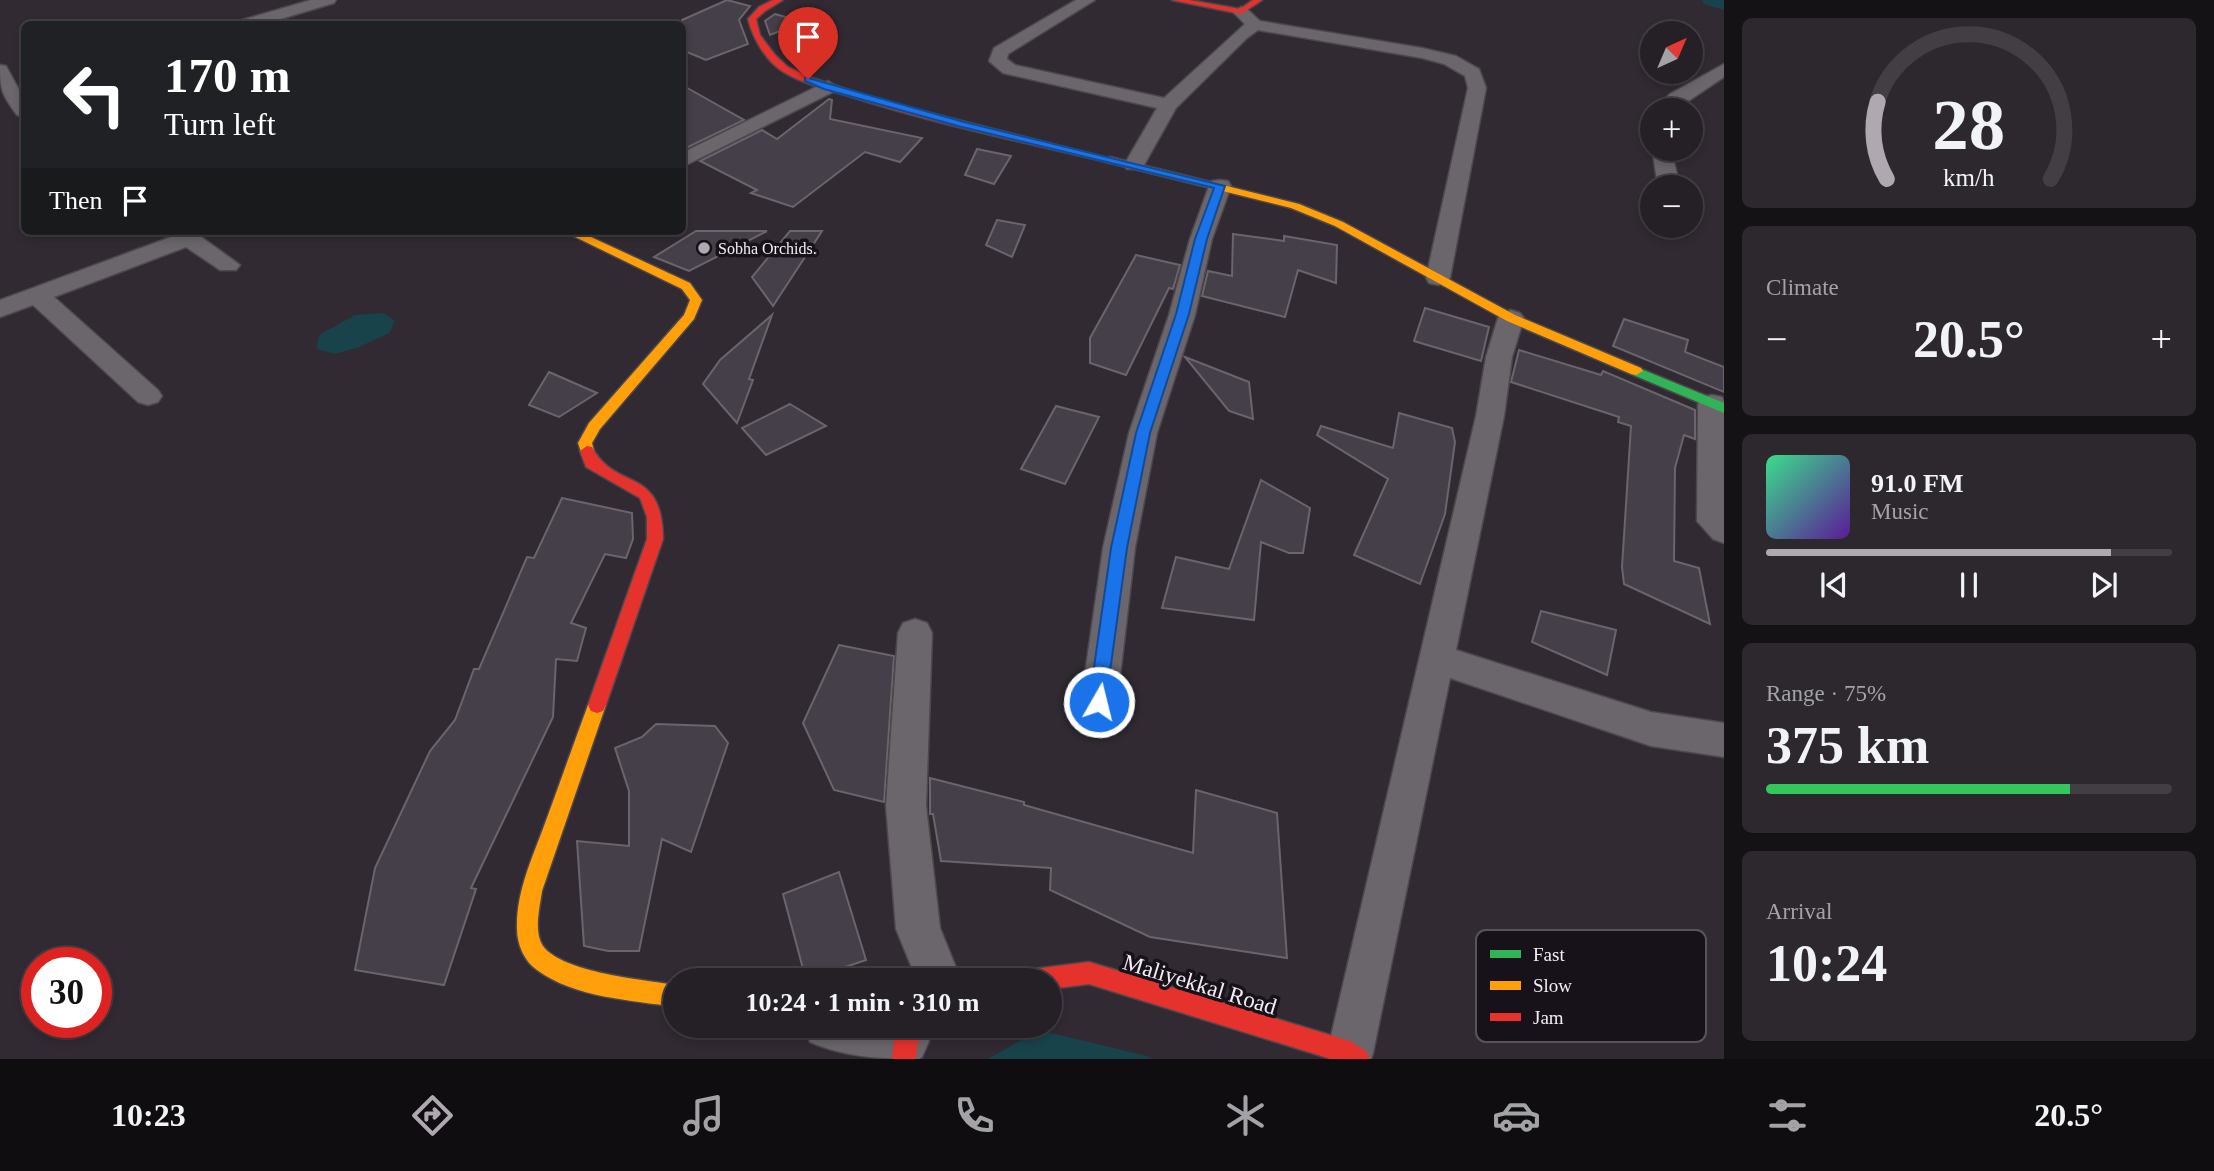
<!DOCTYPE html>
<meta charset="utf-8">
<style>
:root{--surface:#252026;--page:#2d282e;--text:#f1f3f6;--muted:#a3a3a7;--line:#423e43;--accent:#b0a8b1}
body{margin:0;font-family:Georgia,serif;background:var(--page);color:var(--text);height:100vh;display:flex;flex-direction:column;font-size:26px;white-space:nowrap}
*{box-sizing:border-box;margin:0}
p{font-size:23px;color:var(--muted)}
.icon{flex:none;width:38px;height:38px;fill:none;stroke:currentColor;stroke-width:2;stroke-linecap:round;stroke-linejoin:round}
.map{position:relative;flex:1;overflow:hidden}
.sheet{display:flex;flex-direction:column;gap:18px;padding:18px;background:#141215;width:490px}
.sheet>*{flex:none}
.banner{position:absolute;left:21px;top:21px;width:665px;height:214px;border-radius:10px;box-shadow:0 4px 10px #0003,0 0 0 2px var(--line);background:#202124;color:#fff;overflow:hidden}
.needle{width:46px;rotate:44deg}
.controls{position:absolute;left:1640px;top:21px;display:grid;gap:14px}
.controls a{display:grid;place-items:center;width:63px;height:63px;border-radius:50%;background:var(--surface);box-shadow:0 4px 10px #0003,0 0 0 2px var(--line);font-size:35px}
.speed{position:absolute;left:21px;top:947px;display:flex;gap:14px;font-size:35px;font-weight:700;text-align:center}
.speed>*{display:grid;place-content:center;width:91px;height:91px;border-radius:50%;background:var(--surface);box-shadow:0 4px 10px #0003,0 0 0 2px var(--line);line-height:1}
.speed .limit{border:10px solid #d22;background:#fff;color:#111}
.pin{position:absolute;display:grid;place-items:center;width:60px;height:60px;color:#fff;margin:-72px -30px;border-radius:50% 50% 50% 0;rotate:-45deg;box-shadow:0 0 7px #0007}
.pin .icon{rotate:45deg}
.me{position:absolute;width:77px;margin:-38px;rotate:8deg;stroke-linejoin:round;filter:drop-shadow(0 0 5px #0008)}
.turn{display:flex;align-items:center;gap:24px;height:147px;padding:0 28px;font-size:32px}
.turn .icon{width:91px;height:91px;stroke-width:2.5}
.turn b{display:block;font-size:49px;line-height:60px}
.then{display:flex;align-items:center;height:66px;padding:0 28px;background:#0003;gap:14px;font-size:26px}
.big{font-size:52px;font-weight:600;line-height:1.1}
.sheet .widget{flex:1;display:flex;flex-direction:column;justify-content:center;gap:10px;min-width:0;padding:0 24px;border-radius:10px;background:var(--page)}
.sheet .dial{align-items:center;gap:0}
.dial svg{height:182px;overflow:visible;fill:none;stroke:var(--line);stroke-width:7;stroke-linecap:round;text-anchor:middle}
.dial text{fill:var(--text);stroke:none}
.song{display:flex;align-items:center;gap:21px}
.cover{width:84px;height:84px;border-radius:10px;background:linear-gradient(135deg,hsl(150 70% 55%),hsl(270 70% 35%))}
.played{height:7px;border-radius:4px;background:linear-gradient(90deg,var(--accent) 85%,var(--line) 85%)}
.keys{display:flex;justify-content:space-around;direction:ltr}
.heat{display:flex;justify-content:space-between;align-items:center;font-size:38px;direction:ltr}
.charge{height:10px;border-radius:5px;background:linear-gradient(90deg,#34c759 75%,var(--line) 0)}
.trip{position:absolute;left:663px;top:968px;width:399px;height:70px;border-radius:35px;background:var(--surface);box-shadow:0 4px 10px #0003,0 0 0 2px var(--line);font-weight:600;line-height:70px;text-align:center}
.dock{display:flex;height:112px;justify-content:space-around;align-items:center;background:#0f0d0f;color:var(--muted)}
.dock .icon{width:49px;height:49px}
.dock .current{color:var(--accent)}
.dock b{font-size:32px;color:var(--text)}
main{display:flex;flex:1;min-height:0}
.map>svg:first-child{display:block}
</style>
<main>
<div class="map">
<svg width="1724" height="1059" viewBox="0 0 1724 1059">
<rect width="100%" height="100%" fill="#312a32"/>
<g fill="#19434b">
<polygon points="383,313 395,321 389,333 359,347 335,354 317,349 319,335 355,315"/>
<polygon points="1039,1030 1147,1056 1151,1059 988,1059"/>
</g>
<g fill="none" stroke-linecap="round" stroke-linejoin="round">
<polygon fill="#19434b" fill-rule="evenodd" points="1702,0 1724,0 1724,10 1704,4"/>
</g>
<g fill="#453f49" stroke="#6a646c" stroke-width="2">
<polygon points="727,0 750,6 739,20 748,44 706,60 682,50 682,20"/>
<polygon points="775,14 803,22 770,35 765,21"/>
<polygon points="682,85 744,120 682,150"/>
<polygon points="829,99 832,100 830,119 922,138 900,162 865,152 793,207 751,193 757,190 700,161 762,130 777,139"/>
<polygon points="977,149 1011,156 994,184 965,175"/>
<polygon points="997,220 1025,225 1012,257 986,245"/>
<polygon points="696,231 767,231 689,271 654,257"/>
<polygon points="790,231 822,231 773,306 752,277"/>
<polygon points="1233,234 1284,241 1284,236 1337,245 1336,283 1298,270 1285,317 1202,296 1208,271 1232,276"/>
<polygon points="1136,255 1180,265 1173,289 1169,288 1126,375 1090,363 1090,338"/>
<polygon points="1425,308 1489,327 1481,361 1414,341"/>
<polygon points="772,315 749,379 753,380 737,423 703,384 720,360"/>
<polygon points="1624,319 1688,340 1685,352 1724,367 1724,392 1613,346"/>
<polygon points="1519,350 1601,375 1603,371 1695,410 1695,439 1684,435 1675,468 1674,561 1699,568 1710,624 1624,584 1622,567 1631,426 1618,422 1619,417 1511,382"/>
<polygon points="1185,357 1249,382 1253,419 1229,411"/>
<polygon points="549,372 597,393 559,417 529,405"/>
<polygon points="790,404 826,426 766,455 742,428"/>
<polygon points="1056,406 1099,417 1065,484 1021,469"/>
<polygon points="1399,413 1452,428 1455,442 1445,514 1420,584 1354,555 1388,479 1317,435 1321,426 1393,448"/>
<polygon points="1261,480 1310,508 1303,553 1289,553 1261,542 1254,620 1162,608 1176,557 1229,569"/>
<polygon points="562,498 632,513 633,539 626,558 605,554 571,623 586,628 577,661 556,659 553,717 471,888 476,889 444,985 355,970 375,868 430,751 455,720 474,669 479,669 527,557 534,558"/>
<polygon points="1541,611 1616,630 1607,675 1532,642"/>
<polygon points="839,645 894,656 884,802 834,790 803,723"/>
<polygon points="656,724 715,726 728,743 691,852 662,839 639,951 608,951 584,946 577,841 629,846 629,791 615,748 642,737"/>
<polygon points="930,778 1024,802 1024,805 1193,853 1196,790 1277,813 1287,958 1150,937 1050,890 1051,868 941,861 933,814 930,814"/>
<polygon points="839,872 866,960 806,980 783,894"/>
</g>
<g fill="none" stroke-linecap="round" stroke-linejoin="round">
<defs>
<g id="street">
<polygon points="311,0 336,0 334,3 264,24 240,24 242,20"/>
<polygon points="1076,0 1095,0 1008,54 1007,59 1015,65 1164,98 1245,24 1233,12 1241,7 1247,9 1260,21 1422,48 1456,56 1479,69 1486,88 1450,278 1447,283 1438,285 1429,283 1426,278 1468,88 1465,76 1444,64 1422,58 1258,30 1247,38 1176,108 1144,165 1141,169 1127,169 1124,165 1157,108 1003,73 989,61 994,48"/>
<polygon points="1724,64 1724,77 1675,110 1654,110 1670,94"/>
<path d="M 0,65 L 6,66 L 24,99 L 24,117 L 17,115 C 2,95 0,90 0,65 Z"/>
<polygon points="828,81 837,87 835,91 682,167 682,153"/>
<polygon points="1652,147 1671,149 1680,187 1658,187"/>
<polygon points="1220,180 1228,181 1231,186 1212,239 1195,315 1157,433 1135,548 1117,702 1112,713 1099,718 1086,713 1081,702 1103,548 1129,433 1169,315 1190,239 1209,186 1212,181"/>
<polygon points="167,231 193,231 240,265 236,270 220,270 186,247 54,297 158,390 162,396 158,402 148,405 138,402 33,305 0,317 0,300 171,237"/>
<polygon points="1511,310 1520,313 1524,318 1512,357 1504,416 1456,650 1651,712 1724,723 1724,757 1651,746 1450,678 1373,1053 1371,1059 1329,1059 1327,1053 1476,416 1486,357 1498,318 1502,313"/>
<polygon points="1712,395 1722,397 1724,401 1724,543 1713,539 1697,521 1698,404 1702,397"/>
<polygon points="915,619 927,623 932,633 926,806 940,928 961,980 917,980 896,929 886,806 898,633 903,623"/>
<path d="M 803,1026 L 923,1026 L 929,1041 L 922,1057 L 919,1059 C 881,1059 845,1057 810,1042 Z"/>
</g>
<polygon id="fast" points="1636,367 1724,403 1724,413 1631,374 1629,371"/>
<g id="slow">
<polygon points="1110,157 1299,204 1343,222 1515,315 1641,368 1643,371 1636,375 1631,374 1507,321 1335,226 1291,208 1106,162 1106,158"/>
<polygon points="563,231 578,231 690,283 702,300 694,319 600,429 592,443 594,451 587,456 582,455 578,443 589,423 684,315 690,300 682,289"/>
<path d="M 597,697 L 603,699 L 606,705 L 542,891 C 540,906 535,925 540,940 C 550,972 646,980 676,985 L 676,1007 C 631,1000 575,998 537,970 C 524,961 517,944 517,929 C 516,892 532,859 544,826 C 559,786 573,745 588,705 L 591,699 Z"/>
</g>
<g id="jam">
<path d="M 773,0 L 783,0 L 765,11 L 756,19 L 760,35 L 775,55 L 788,67 L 812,78 L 883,101 L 1115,160 L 1110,163 C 1024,142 936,124 852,97 C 829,90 802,84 782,71 C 765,60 753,38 748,19 L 759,7 Z"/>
<polygon points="1172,0 1189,0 1240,9 1253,0 1262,0 1241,14"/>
<path d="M 587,446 L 592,447 C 616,493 662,464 663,539 L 606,705 L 603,711 L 597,713 L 591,711 L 588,705 L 647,539 L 647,517 L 640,498 L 586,467 L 580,451 Z"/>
<polygon points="1089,962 1350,1041 1366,1051 1370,1059 1331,1059 1089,984 1050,989 1050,980 1023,980 1026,972 1034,969"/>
<polygon points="903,1026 929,1026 917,1045 916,1059 892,1059 894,1041"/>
</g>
</defs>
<use href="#street" stroke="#4d474e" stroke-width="3"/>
<use href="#fast" stroke="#4d474e" stroke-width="3"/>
<use href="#slow" stroke="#4d474e" stroke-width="3"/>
<use href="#jam" stroke="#4d474e" stroke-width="3"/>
<use href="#street" fill="#6a666b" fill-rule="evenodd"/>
<use href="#fast" fill="#30b455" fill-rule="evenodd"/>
<use href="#slow" fill="#ff9f0a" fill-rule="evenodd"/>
<use href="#jam" fill="#e5322d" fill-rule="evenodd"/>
</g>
<polygon fill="#1a73e8" stroke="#114b97" stroke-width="2" points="805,77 964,122 1225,186 1207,239 1189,314 1150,433 1127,548 1105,708 1099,710 1092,708 1089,702 1111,548 1136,433 1176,314 1195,239 1214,188 958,126 824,89 805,81"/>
<circle fill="#b0a8b1" stroke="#171219" stroke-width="2.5" cx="704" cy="248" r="7"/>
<g text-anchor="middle" stroke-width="7" stroke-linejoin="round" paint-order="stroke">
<g font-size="16" fill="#f4ecf6" stroke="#171219" text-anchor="start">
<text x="718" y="254">Sobha Orchids.</text>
</g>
<g font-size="23" fill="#f4ecf6" stroke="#171219">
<text transform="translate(1200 984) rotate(17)" y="8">Maliyekkal Road</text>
</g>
</g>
<rect x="1476" y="930" width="230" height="112" rx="10" fill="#171219" stroke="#59535b" stroke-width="2"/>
<rect x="1490" y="950" width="31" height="8" fill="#30b455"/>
<rect x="1490" y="981" width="31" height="9" fill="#ff9f0a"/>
<rect x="1490" y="1013" width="31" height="8" fill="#e5322d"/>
<g font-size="19" fill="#f4ecf6">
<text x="1533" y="961">Fast</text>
<text x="1533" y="992">Slow</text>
<text x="1533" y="1024">Jam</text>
</g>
</svg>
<div class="controls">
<a><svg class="needle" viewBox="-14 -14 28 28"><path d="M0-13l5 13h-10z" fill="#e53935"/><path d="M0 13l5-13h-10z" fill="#a3a3a7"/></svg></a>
<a>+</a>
<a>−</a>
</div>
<div class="speed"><div class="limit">30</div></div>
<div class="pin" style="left:808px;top:79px;background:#d93025"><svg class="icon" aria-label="arrive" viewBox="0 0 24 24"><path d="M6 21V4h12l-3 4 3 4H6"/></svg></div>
<svg class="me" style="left:1099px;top:702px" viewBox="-20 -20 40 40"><circle r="17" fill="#1a73e8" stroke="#fff" stroke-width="3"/><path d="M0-11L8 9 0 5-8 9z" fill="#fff"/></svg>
<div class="trip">10:24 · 1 min · 310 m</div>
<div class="banner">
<div class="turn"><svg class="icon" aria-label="left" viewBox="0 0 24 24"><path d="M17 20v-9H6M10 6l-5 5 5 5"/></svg><div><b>170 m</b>Turn left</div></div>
<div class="then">Then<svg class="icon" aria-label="arrive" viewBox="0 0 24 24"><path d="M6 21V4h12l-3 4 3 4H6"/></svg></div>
</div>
</div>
<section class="sheet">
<div class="widget dial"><svg viewBox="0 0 100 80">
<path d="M14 69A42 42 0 1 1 86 69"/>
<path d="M14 69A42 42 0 0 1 10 35" stroke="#b0a8b1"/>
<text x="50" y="56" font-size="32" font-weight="700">28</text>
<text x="50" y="72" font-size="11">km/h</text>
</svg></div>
<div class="widget"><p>Climate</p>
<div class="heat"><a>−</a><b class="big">20.5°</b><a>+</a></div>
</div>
<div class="widget">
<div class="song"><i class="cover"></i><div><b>91.0 FM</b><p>Music</p></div></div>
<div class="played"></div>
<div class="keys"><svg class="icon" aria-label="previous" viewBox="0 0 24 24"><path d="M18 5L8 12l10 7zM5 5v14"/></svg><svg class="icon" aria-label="pause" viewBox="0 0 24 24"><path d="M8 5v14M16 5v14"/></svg><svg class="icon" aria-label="next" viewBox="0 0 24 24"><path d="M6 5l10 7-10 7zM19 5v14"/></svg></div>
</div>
<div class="widget"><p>Range · 75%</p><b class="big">375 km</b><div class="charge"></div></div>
<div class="widget"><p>Arrival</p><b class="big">10:24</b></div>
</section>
</main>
<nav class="dock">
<b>10:23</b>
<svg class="icon current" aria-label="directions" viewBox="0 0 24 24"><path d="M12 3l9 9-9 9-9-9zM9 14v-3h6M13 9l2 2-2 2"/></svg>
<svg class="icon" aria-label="music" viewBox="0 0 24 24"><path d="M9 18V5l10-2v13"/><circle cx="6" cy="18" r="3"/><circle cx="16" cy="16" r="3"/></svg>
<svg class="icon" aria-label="phone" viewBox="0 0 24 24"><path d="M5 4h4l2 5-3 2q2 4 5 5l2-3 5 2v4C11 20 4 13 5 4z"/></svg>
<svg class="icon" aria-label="climate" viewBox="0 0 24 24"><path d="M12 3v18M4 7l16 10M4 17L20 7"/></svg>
<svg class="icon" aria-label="car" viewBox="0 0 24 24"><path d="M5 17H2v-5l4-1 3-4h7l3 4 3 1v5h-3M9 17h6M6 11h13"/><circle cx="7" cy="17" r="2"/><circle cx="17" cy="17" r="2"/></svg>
<svg class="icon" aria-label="filters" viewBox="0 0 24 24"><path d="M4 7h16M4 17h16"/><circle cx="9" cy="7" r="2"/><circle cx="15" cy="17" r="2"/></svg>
<b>20.5°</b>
</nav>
